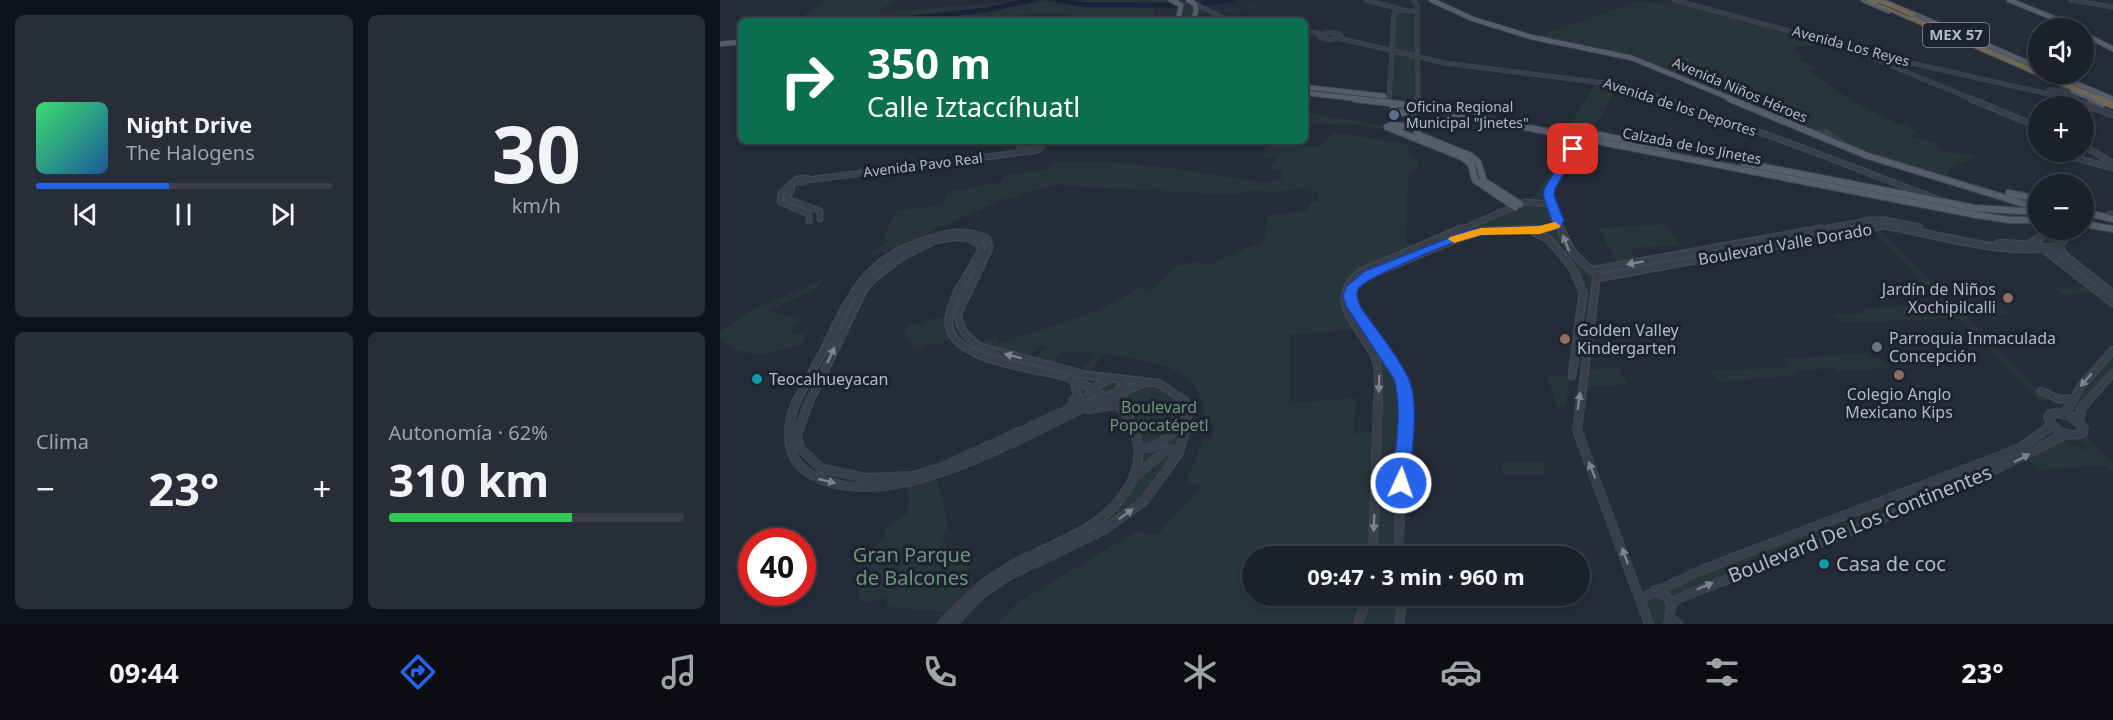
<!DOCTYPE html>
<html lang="es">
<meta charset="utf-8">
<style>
:root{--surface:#1b212b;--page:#282e37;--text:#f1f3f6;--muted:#a0a3a9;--line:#393e47;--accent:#2563eb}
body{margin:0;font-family:"Noto Sans",sans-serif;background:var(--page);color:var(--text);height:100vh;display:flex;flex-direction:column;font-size:22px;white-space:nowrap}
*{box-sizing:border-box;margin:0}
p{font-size:20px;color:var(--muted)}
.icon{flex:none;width:33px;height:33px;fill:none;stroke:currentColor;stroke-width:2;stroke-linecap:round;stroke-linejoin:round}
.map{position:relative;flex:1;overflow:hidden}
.drawer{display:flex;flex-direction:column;gap:15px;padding:15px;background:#0f1218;width:720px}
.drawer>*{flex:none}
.top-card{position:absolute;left:18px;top:18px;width:570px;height:126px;border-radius:9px;box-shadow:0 3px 9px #0003,0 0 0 2px var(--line);background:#0b6e4f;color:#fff;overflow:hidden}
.fabs{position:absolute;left:1308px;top:18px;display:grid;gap:12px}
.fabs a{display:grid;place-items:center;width:66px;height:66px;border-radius:50%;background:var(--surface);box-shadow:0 3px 9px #0003,0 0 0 2px var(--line);font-size:30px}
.speed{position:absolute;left:18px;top:528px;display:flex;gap:12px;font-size:30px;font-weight:700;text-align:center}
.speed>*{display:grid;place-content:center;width:78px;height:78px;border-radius:50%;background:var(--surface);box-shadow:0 3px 9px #0003,0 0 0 2px var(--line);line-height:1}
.speed .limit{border:9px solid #d22;background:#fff;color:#111}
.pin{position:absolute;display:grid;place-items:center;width:51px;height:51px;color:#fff;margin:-26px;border-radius:12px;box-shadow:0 3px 9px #0006}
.me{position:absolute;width:66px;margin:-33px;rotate:3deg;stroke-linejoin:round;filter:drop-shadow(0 0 4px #0008)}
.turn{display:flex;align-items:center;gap:21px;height:126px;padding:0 30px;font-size:27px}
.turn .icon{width:78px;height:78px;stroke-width:2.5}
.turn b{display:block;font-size:42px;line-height:51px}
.big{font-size:45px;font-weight:700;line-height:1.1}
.drawer .tile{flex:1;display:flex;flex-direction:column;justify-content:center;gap:9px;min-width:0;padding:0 21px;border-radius:9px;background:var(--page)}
.drawer .dial{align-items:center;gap:0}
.dial b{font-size:78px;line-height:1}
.song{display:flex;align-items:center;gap:18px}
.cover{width:72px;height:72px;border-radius:9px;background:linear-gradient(135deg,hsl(140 70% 55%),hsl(210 70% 35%))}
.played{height:6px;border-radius:3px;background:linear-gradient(90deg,var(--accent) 45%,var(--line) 45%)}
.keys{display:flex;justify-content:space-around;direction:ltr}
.heat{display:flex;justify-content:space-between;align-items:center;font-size:33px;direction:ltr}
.charge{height:9px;border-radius:4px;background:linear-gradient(90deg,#34c759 62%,var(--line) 0)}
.drawer .tiles{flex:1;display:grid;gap:15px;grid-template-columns:repeat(2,1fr)}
.trip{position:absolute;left:522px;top:546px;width:348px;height:60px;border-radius:30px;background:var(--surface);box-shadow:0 3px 9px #0003,0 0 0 2px var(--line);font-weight:700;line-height:60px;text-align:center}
.tabs{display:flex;height:96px;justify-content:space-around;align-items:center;background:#0b0d11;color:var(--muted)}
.tabs .icon{width:42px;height:42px}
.tabs .selected{color:var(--accent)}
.tabs b{font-size:27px;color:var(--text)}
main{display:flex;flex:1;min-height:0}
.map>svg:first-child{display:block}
</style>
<main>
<section class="drawer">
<div class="tiles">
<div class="tile">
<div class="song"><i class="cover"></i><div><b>Night Drive</b><p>The Halogens</p></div></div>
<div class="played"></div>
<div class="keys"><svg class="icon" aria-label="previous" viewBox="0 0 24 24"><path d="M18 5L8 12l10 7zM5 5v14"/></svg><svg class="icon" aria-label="pause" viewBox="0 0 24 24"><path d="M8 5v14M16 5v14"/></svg><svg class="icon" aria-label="next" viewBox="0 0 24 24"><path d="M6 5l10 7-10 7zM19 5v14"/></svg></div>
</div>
<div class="tile dial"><b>30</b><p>km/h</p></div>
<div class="tile"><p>Clima</p>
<div class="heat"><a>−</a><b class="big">23°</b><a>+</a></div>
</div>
<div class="tile"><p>Autonomía · 62%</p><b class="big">310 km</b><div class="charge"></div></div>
</div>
</section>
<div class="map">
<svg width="1393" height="624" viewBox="0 0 1393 624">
<rect width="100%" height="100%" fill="#242c39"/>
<g fill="#26363a">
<path d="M 107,0 L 178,0 L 157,11 L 164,13 C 266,0 365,0 468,0 L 475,4 L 477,11 L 489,11 L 597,0 L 483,14 L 475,16 L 473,21 L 458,21 L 461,6 L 435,5 L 433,21 L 371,21 L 349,14 L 318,13 L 250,21 L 106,21 L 107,19 L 75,21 Z"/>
<polygon points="917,2 960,4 1072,33 1084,41 1087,46 1075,46 1077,53 1085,56 1078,60 1090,64 1096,70 1090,71 1129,99 1179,125 1186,123 1193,126 1188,129 1196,131 1191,137 1215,142 1221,151 1259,156 1232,167 1226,176 1171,160 1120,141 920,58 817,36"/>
<polygon points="677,12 695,16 697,100 670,95"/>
<path d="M 877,81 L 899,85 L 871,134 L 1255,209 L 1318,212 L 1318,220 L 1291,220 L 866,140 C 862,142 857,144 853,147 C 843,154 823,190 826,202 L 810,201 L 847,147 L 839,145 L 845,135 L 698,106 L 699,102 L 847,130 Z"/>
<polygon points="593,114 665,126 661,129 635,125 585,123 585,118"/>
<path d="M 613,132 L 688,145 L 689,155 L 701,163 L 692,173 L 688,173 L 686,242 L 692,248 C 671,257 611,274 621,305 C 624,313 632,322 637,329 L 569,335 L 569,403 L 636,398 L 633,433 L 659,432 L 662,369 L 658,353 C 676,365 681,393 682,415 L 674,556 L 532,556 L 532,596 L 677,596 L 679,606 L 673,624 L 277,624 L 297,603 L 417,531 L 437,535 L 482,486 L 466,482 L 484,438 L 492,438 L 494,422 L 486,423 C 484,414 483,404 480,395 C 466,362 415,359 384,354 L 370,372 L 362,370 L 376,353 L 342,352 L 332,363 L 315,359 L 327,346 L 321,345 L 309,357 L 276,350 L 261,342 L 277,337 L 280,343 C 322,328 384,314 419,287 L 431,292 L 452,270 L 450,268 L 472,262 L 488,265 L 545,240 L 547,215 L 587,211 L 590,202 L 597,202 L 599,193 L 591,192 L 590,188 L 543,193 L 542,190 L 521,192 L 522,195 L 441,191 L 442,189 L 434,188 L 431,190 L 341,186 L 341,184 L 337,184 L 336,186 L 297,194 L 299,197 L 287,198 L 187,242 L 190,244 L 180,249 L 176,247 L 152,256 L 149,255 L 168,241 L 164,236 L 176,211 L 222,205 L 228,192 L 281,182 L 284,175 L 327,170 L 331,163 C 401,157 473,172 542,182 L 562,179 L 561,170 L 548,170 L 557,158 L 542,156 L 549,145 L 600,147 Z"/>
<path d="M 805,203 C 824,204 828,202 836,221 L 833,226 L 827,228 L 768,231 L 738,237 L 733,234 Z"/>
<polygon points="1144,222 1174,222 1283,244 1308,245 1332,230 1343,230 1344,255 1393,294 1393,303 1380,292 1343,295 1334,288 1371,286 1335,258 1321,252 1174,226 877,278 875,270"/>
<path d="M 839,223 C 843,237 846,255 859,264 C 865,268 871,268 876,274 L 862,370 L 856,366 C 866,306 874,268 814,232 C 824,231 833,233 839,223 Z"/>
<polygon points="947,224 960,245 910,248 917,261 896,262 879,228"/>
<polygon points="1158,228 1234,304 1276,302 1288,313 1248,316 1240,309 1328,400 1320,401 1239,318 1122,323 1115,315 1145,313 1142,309 1224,304 1152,229"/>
<path d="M 104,279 L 95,290 L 48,311 L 80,320 L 70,334 L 88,331 L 80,346 C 45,353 32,362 0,340 L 0,331 L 34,309 Z"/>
<polygon points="232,316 232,329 237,336 215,346 212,343 194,351 189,339 184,336 187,326 194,323 197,326 214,318"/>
<polygon points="1393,351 1393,372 1361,407 1355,417 1345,413 1361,386"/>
<polygon points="1147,353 1153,358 1160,357 1169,368 1116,371 1114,368 1075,371 1077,375 998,382 991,371 1069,367 1064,359"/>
<polygon points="899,367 907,384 861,388 864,370"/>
<polygon points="341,372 438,384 467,407 459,453 424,501 363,538 414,478 419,439 400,408 385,405 343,412 359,395 354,380"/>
<polygon points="827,376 850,377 846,407 837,407"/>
<polygon points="1332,426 1339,434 1339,439 1369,451 1359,440 1364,439 1365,435 1393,463 1393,473 1385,465 1319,470 1305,456 1284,467 959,598 948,624 929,624 919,599 1301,447"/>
<polygon points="781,462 823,462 825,475 783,475"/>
<polygon points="216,476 225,509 227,529 222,536 227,548 240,545 253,584 225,612 168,607 165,597 147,602 139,601 137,584 147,576 142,557 163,539 167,526 187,514 189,499 186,482"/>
</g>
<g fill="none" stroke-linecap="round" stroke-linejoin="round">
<g stroke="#192236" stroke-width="5">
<polyline points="337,0 367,5 458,5"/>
<polyline points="483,3 513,0"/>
<polyline points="165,21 267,10 312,0"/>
</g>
<defs>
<g id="minor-far3">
<polyline points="646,0 688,11 697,11"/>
<polyline points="693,0 697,5 698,100"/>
<polyline points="954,0 1178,60 1355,100"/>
<polyline points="1351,0 1393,7"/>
<polyline points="475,4 505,19 520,21"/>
<polyline points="585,31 601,34"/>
<polygon points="606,33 617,33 621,36 610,40 600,37"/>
<polyline points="1074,33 1088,42 1107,42"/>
<polyline points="618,38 725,63 900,85 948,100"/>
<polyline points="1136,51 1254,100"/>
<polyline points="1329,90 1343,90 1356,98"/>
<polyline points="669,100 674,14 676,11 683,10"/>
</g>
<g id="minor-far2">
<polyline points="698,99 698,102"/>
<path d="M 943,99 C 1036,128 1126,165 1217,199"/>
<polyline points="1251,99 1318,127"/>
<polyline points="1351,99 1393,115"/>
<polyline points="669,102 669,99"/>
<polyline points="1094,135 1107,133 1121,143"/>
<polyline points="1311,140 1318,146"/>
<polyline points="1364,146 1393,163"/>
<polyline points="300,149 318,141"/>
<polyline points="1334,152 1393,168"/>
<polyline points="87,180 312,151 318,150 326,141"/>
<polyline points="75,182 83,182 88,178 77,179 61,193 60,202 89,214 89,221"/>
<polyline points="72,188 67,199 100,211 100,219"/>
<polyline points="1390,214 1393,214"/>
<polyline points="738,231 805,202 831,204"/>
<polyline points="769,231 824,229 835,226 838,221"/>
<polyline points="842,231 828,195 829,189 853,149 867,142 871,134"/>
<polyline points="1092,231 1152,220 1165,220 1199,227"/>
<polyline points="1138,231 1164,226 1191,231"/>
</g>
<g id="minor-far1">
<path d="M 841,229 C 851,253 856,259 877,274 L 861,401"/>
<path d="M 1183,229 C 1231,238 1290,256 1339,246 L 1350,230"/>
<polyline points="814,232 828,239 844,257 854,271 863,293 852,376"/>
<polyline points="1327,233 1344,240"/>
<polyline points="1315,242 1393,303"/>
<polyline points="1279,243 1308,245 1331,230"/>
<polyline points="1339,246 1345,256 1393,294"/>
<polyline points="875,270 1101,229"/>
<polyline points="877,278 1146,229"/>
<polyline points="376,391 392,401"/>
<polyline points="376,391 378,385 390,378"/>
<polyline points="1321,391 1339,399 1353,399"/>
<path d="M 77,401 C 85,383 96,366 105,348 C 131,294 146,258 209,239 C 230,232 247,230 267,239 L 269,248 L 238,313 C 238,329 248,338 260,347 L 366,375 L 438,383 L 465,401"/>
<path d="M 90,401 L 144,289 L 153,279 L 181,257 L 215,240 L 232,237 L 247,237 L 260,244 L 261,252 C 250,272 232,294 229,318 C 223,360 314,368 342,376 C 354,379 365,385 376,391"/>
<polyline points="353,401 357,395 354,380"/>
<polyline points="360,401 376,391"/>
<polyline points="378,401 395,394 402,386 400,379"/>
<polyline points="400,401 405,391 424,383"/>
<path d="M 658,401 C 658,387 660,373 656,360 C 644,327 602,303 641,272 L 741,229"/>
<polyline points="686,401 681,378 633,306 630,291 642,278 736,239 761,231 816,229"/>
<polyline points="1352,401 1361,386 1393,350"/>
<polyline points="1368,401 1393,373"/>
</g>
<g id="minor">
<path d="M 77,400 C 67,422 63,455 86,471 C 163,524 307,432 381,400"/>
<polyline points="90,400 77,434 80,448 102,469 147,478 193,476 220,468 343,412 362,400"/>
<polyline points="400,400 401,409"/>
<polyline points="861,400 857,430 929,624"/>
<polyline points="352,404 354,400"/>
<polyline points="368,409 395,405"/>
<path d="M 1337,413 L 1352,417 L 1364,428 L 1363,433 C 1348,438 1335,432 1328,418 L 1330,414 Z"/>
<polyline points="1344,414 1353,400"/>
<polyline points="1359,422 1361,409 1369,400"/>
<path d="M 418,448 C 439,452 453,431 467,418"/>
<polyline points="414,477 447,450 452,449 459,453"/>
<polyline points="653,556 658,400"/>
<polyline points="678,556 685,400"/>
<polyline points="934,590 946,596 952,604"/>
<polyline points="919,599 984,569 1275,458 1301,447 1332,425"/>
<polyline points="949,618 958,624"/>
<path d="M 222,624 C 240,604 260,584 284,570 C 328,543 379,535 408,488 C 416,475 420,461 418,445 C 415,425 407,412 390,400"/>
<polyline points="233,624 258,597 286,577 384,530 424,501 459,453 467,425 468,407 464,400"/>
<polyline points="638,624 648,596"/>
<polyline points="679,624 683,596"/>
<path d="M 948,624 L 952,604 L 959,598 C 1089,547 1222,500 1346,434"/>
</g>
<g id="major-far2">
<polyline points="451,0 461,5 458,21"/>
<polyline points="468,0 475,4 476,11 473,21"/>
<polyline points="711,0 753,19 811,37 912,58 1014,100"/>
<polyline points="1143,0 1169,11"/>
<polyline points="1289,0 1358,28"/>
<polyline points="1187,11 1318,67"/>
<polyline points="295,21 326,21"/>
<polyline points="1364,34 1393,49"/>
<polyline points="0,44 21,42"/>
<polyline points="1334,74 1393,99"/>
<polyline points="585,87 664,96"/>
<polyline points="1353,91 1375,100"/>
<polyline points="585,93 648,100"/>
</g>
<g id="major-far1">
<polyline points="635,99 696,106 1257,215 1289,220 1318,220"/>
<polyline points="1010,99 1148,156 1318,208"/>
<polyline points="1371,99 1383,104"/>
<polyline points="669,102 674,106 672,113 695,112 698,102"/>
<polyline points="873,134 947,148"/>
<polyline points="1024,163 1255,208 1318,212"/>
<polyline points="1289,193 1318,199"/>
<polyline points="795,207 755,180 751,164 742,157 667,127 671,125 694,127 699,135 751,156 758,162 764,181 800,204"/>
<polyline points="1364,212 1393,219"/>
<polyline points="1364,224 1393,229"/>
</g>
<polyline id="major" points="1343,230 1346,237"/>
<g id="highway-far1">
<polyline points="1150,0 1318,73"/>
<polyline points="1320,74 1382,100"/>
</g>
<polyline id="highway" points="1379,99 1393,105"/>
</defs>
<use href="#minor-far3" stroke="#414752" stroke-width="5"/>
<use href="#minor-far2" stroke="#414752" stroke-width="7"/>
<use href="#minor-far1" stroke="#414752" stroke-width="9"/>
<use href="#minor" stroke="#414752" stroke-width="10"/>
<use href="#major-far2" stroke="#414752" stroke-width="6"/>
<use href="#major-far1" stroke="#414752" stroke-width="8"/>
<use href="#major" stroke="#414752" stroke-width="10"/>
<use href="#highway-far1" stroke="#434954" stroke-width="7"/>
<use href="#highway" stroke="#434954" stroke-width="9"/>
<use href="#minor-far3" stroke="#383e4a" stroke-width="4"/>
<use href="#minor-far2" stroke="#383e4a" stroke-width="4.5"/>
<use href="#minor-far1" stroke="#383e4a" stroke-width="6"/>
<use href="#minor" stroke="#383e4a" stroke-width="8"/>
<use href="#major-far2" stroke="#565d6a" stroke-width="4.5"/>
<use href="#major-far1" stroke="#565d6a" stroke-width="6"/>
<use href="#major" stroke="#565d6a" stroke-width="8"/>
<use href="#highway-far1" stroke="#6f6756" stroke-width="5"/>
<use href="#highway" stroke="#6f6756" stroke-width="7"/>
<defs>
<polyline id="highway-bridge" points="1159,0 1192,14"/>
</defs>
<use href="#highway-bridge" stroke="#434954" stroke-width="7" stroke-linecap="butt"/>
<use href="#highway-bridge" stroke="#6f6756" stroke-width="5"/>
</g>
<defs><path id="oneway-solid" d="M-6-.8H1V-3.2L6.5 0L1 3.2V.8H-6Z" transform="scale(1.5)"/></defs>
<g fill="#7c828e">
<use href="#oneway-solid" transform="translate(846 243) rotate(-111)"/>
<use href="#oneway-solid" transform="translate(915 263) rotate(170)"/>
<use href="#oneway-solid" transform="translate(111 355) rotate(-65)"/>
<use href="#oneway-solid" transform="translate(293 356) rotate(-165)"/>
<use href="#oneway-solid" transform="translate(1366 380) rotate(131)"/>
<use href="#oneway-solid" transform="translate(659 384) rotate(92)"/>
<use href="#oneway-solid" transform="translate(859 401) rotate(-82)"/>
<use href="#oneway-solid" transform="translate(1302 458) rotate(-27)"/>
<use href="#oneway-solid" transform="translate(872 470) rotate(-112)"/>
<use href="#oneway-solid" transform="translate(107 481) rotate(13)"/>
<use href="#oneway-solid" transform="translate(406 514) rotate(-36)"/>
<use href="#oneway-solid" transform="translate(654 523) rotate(92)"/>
<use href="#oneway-solid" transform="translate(905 556) rotate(-110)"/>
<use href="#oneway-solid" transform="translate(985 586) rotate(-23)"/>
</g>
<path fill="#2563eb" stroke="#184099" stroke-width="1.5" d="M 853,146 L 858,149 L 835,189 L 834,195 L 844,221 L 839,229 C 812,236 784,232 756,236 C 740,238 647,277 639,288 C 635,294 638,300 640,306 C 654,327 687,366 692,389 C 698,416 691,455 690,483 L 687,488 L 681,490 L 675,488 L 672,483 C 675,450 683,411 674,379 L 626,306 L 623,296 L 626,287 L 645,271 L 749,230 L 820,226 L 831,224 L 832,221 L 823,195 L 824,189 L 848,149 Z"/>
<polygon fill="#f59e0b" points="835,222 841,226 839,228 820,234 761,235 734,243 728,239 730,237 761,228 819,226"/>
<circle fill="#5c6f8a" stroke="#1d232e" stroke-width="2" cx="674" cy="115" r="6"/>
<g fill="#8d6e63" stroke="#1d232e" stroke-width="2">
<circle cx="1288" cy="298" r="6"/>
<circle cx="845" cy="339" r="6"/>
<circle cx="1179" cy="375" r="6"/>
</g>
<circle fill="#6b7280" stroke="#1d232e" stroke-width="2" cx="1157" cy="347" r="6"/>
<g fill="#0f9aa8" stroke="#1d232e" stroke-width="2">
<circle cx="37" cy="379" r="6"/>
<circle cx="1104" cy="564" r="6"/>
</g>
<g text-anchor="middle" stroke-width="6" stroke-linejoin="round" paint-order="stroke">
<g font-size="14" fill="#b3b9c5" stroke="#1d232e">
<text transform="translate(1131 46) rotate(15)" y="5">Avenida Los Reyes</text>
<text transform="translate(1020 90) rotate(23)" y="5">Avenida Niños Héroes</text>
<text transform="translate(960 107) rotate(18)" y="5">Avenida de los Deportes</text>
<text transform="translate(972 146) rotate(11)" y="5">Calzada de los Jinetes</text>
<text transform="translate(203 165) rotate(-7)" y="5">Avenida Pavo Real</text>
</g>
<g font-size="14" fill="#b3b9c5" stroke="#1d232e" text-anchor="start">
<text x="686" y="112">Oficina Regional<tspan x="686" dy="16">Municipal "Jinetes"</tspan></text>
</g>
<rect fill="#1d232e" stroke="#868c98" stroke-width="1.5" x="1203" y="23" width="66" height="24" rx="4.5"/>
<g font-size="15" font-weight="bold" fill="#b3b9c5">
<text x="1236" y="40">MEX 57</text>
</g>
<g font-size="16" fill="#b3b9c5" stroke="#1d232e">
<text transform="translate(1065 244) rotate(-10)" y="6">Boulevard Valle Dorado</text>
</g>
<g font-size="16" fill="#b3b9c5" stroke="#1d232e" text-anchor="start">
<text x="1276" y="295" text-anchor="end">Jardín de Niños<tspan x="1276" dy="18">Xochipilcalli</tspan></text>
<text x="857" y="336">Golden Valley<tspan x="857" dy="18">Kindergarten</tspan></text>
<text x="1169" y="344">Parroquia Inmaculada<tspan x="1169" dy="18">Concepción</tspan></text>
<text x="49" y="385">Teocalhueyacan</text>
<text x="1179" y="400" text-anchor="middle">Colegio Anglo<tspan x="1179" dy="18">Mexicano Kips</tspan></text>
</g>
<g font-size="16" fill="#6c9478" stroke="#1d232e">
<text x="439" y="413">Boulevard<tspan x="439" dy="18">Popocatépetl</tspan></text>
</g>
<g font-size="20" fill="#b3b9c5" stroke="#1d232e">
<text transform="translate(1140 524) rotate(-22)" y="7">Boulevard De Los Continentes</text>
</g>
<g font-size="20" fill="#6c9478" stroke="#1d232e">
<text x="192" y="562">Gran Parque<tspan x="192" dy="23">de Balcones</tspan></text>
</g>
<g font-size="20" fill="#b3b9c5" stroke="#1d232e" text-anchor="start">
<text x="1116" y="571">Casa de coc</text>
</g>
</g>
</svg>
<div class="fabs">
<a><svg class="icon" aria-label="sound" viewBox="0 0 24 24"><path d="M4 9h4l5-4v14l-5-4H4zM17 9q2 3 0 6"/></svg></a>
<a>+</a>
<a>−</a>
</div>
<div class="speed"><div class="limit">40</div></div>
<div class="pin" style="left:853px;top:149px;background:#d93025"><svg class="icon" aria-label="arrive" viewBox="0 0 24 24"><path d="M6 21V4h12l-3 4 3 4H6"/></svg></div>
<svg class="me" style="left:681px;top:483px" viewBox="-20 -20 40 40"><circle r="17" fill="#2563eb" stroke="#fff" stroke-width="3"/><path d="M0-11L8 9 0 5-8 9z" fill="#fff"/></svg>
<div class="trip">09:47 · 3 min · 960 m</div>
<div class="top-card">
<div class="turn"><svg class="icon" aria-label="right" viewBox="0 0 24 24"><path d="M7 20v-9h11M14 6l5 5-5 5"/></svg><div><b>350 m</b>Calle Iztaccíhuatl</div></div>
</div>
</div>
</main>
<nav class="tabs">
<b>09:44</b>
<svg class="icon selected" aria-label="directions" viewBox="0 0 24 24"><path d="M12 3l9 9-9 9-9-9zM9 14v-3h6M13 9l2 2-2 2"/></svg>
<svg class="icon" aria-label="music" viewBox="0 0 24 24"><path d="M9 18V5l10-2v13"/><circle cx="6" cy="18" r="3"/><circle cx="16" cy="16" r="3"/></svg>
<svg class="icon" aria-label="phone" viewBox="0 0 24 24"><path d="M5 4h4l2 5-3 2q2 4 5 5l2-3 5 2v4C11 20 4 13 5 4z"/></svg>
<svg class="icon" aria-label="climate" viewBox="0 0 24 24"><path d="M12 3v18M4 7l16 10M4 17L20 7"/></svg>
<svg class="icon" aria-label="car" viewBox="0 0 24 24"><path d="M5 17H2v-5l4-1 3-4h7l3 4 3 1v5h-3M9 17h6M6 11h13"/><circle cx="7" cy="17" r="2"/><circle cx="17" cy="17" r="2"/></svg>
<svg class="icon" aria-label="filters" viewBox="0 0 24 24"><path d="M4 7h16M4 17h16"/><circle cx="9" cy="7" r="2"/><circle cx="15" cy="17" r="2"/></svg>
<b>23°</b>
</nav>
